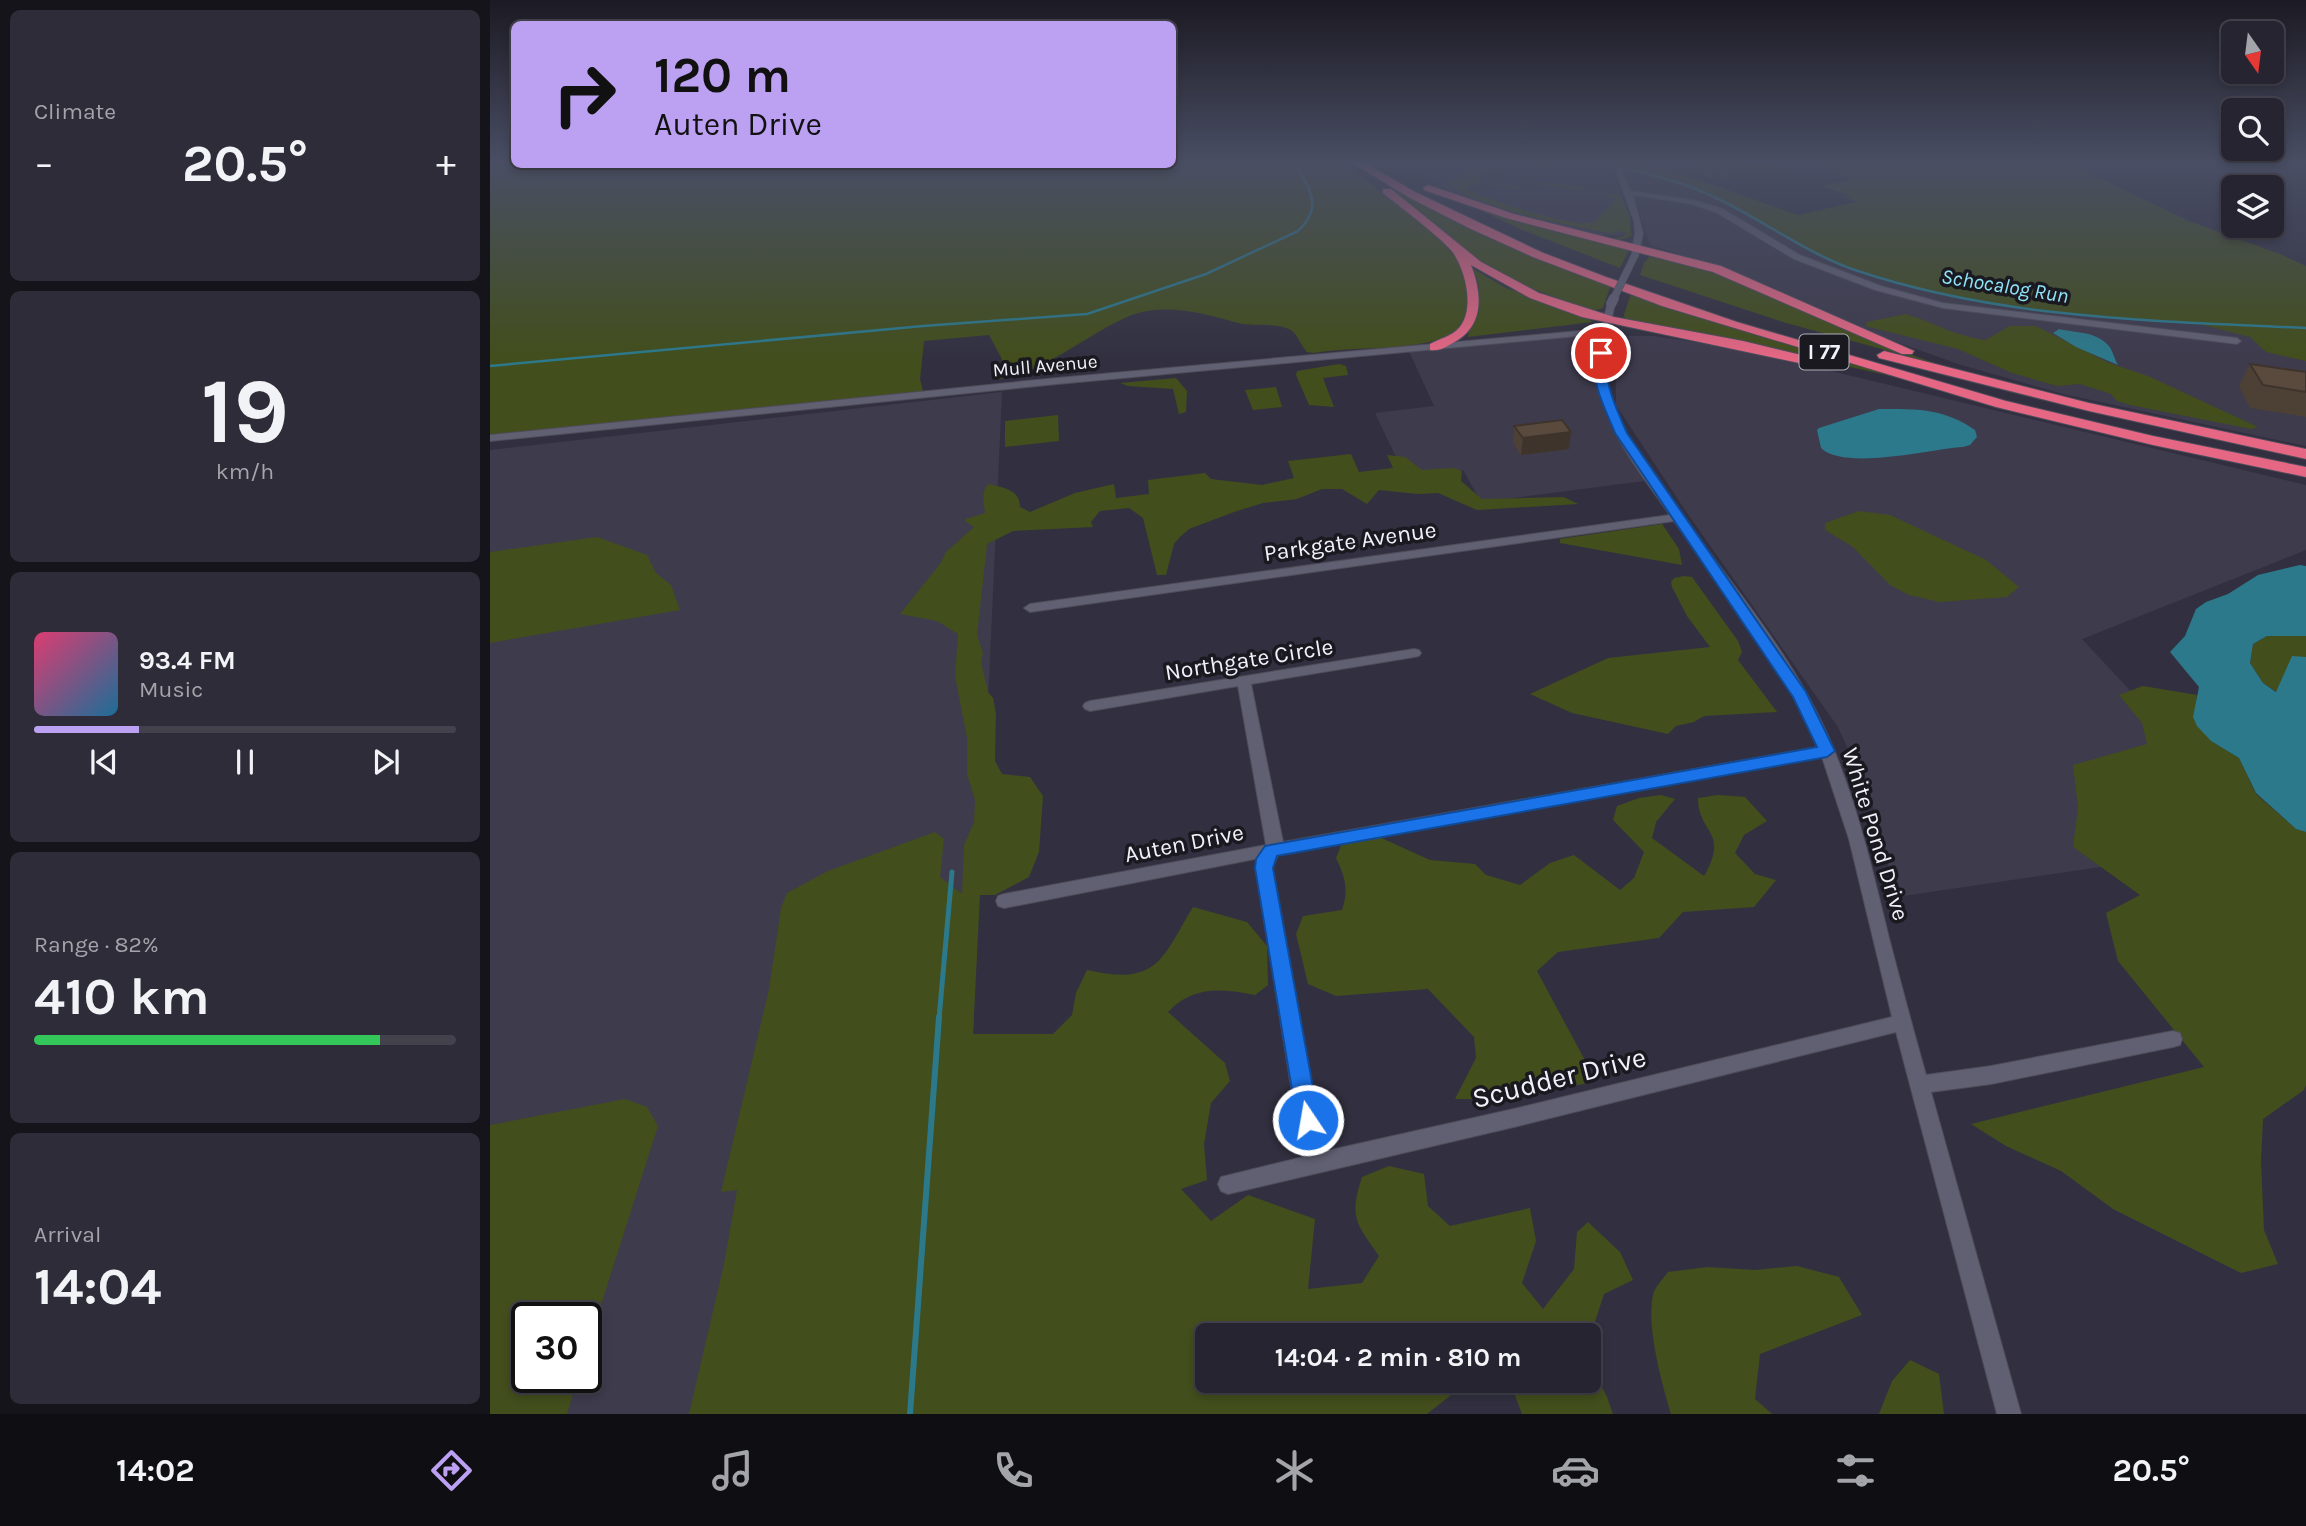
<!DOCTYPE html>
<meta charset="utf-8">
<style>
:root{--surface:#262430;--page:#2e2c38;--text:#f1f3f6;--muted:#a4a4ab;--line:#42414c;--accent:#bca0f2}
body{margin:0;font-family:Karla,sans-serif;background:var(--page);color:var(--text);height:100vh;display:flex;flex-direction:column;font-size:26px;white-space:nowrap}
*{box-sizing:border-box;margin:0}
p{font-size:23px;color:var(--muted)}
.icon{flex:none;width:38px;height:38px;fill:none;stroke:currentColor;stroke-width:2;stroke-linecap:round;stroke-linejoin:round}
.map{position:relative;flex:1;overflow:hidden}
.details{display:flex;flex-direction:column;gap:10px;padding:10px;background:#15141a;width:490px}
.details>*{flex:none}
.guide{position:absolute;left:21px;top:21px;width:665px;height:147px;border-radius:10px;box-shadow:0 4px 10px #0003,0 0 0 2px var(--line);background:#bca0f2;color:#111;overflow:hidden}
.needle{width:46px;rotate:166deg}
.tools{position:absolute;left:1731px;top:21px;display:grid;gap:14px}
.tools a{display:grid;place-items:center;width:63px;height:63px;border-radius:10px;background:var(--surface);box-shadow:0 4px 10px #0003,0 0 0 2px var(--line);font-size:35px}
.speed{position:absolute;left:21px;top:1302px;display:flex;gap:14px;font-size:35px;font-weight:700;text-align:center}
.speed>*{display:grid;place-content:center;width:91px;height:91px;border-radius:50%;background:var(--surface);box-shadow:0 4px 10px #0003,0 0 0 2px var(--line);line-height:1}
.speed .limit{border:4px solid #111;border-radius:10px;background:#fff;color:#111}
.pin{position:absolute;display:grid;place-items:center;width:60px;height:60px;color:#fff;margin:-30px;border:4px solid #fff;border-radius:50%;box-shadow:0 2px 7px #0007}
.me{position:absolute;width:77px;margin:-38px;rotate:348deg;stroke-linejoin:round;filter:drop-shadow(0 0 5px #0008)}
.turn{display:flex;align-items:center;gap:24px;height:147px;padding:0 28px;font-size:32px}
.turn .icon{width:91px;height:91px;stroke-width:2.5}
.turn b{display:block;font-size:49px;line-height:60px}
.big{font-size:52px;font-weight:700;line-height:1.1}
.details .tile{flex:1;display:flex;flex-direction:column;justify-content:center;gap:10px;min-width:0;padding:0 24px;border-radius:10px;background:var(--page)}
.details .dial{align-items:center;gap:0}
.dial b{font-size:91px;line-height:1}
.song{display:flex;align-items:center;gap:21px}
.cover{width:84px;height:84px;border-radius:10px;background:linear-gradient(135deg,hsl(340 70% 55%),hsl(200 70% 35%))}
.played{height:7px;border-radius:4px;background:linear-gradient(90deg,var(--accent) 25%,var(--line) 25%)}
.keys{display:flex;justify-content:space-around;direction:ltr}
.heat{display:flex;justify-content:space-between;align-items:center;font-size:38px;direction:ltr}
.charge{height:10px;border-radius:5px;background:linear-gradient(90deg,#34c759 82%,var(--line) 0)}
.trip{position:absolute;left:705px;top:1323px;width:406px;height:70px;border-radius:10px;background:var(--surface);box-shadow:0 4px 10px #0003,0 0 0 2px var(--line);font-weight:700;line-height:70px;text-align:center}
.tab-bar{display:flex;height:112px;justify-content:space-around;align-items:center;background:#0f0e13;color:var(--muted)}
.tab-bar .icon{width:49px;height:49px}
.tab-bar .selected{color:var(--accent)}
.tab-bar b{font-size:32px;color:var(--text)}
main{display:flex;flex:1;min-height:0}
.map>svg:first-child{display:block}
</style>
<main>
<section class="details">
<div class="tile"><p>Climate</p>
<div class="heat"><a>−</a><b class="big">20.5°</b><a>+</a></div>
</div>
<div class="tile dial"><b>19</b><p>km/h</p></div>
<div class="tile">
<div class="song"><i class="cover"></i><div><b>93.4 FM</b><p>Music</p></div></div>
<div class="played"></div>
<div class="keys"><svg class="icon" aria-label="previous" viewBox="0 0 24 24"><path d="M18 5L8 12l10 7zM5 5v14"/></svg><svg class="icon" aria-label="pause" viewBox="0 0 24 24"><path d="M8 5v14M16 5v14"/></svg><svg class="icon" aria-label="next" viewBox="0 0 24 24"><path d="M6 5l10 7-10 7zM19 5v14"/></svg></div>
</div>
<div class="tile"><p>Range · 82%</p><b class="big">410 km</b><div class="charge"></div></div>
<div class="tile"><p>Arrival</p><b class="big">14:04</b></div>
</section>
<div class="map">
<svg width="1816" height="1414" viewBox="0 0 1816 1414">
<rect width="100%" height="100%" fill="#323040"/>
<g fill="#3e3b4d" fill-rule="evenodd">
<polygon points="904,161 1120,161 1141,222 1135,235 1106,236 985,201 949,186"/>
<polygon points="1134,168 1224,197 1315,248 1364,269 1432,289 1517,306 1610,317 1816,328 1816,446 1573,394 1468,364 1382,333 1247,273 1160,245"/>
<polygon points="1113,331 1110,369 1121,413 1162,480 991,502 973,470 916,478 885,413 944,406 918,349"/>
<polygon points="1132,336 1163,336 1245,348 1816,485 1816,550 1592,639 1781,842 1406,897 1382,802 1348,727 1195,510 1126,405 1125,347"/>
<path d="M 512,392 L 466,1414 L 0,1414 L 0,450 ZM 37,1318 L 96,1318 L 96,1377 L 37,1377 Z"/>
</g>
<g fill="#424e1c">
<path d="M 0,161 L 24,161 L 24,164 L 682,164 L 683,161 L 852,161 L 930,222 L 954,244 L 973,266 L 979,302 L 969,332 C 926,353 870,345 823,353 L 817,352 C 811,346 808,335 801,330 C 787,322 763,327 748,323 C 716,314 681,304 648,313 C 609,324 538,386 503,378 L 502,375 L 511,367 L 512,359 L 499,335 L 434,341 L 430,379 L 433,391 L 0,436 Z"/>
<path d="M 1131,161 C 1146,161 1161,164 1175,168 L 1308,215 L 1367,202 L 1355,197 L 1358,195 L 1330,186 L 1362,179 L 1316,161 L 1574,161 L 1699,221 L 1790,254 L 1816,266 L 1816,361 L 1776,352 L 1760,337 L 1701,322 L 1610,317 L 1517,306 L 1432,289 L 1364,269 L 1315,249 L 1224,197 L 1134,168 Z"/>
<path d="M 987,168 L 1054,177 L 1004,171 L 997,172 L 988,179 L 993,182 L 1031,187 L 1038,181 L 1094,187 L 1090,191 L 1037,182 L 1028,189 L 990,182 L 976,188 C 1001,201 1050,217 1088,223 C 1094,224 1097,222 1104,223 L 1126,199 L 1115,197 L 1116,194 L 1098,193 L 1130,195 L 1140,216 L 1141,236 L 1134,239 L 1122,239 L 1134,236 L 1136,232 L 1123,231 L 1123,234 C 1068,222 1006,214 957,184 Z"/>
<polygon points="897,185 1015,244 1120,287 1113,308 1102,311 1024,282 992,263"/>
<polygon points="971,201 1140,248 1130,268 1030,229"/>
<path d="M 1160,256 C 1199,255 1252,282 1287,298 C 1343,323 1399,349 1458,367 L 1296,323 L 1150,275 L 1154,263 Z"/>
<path d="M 982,268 L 1016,288 L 1092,314 L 1103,322 L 978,337 C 982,311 998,297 982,268 Z"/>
<polygon points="1141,294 1262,334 1419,380 1234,339 1135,322 1134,314"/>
<path d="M 1416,314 C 1446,323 1464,336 1496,340 L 1519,326 L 1546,326 L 1619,363 L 1658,376 L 1768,427 L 1761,429 L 1640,405 L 1627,401 L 1621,394 L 1590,384 L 1567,386 L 1522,373 L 1468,349 L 1375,326 L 1377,322 Z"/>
<polygon points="849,364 856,366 858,375 833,378 844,407 819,405 806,375 807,371"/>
<polygon points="686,378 697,391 696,412 689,414 683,389 638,386 630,383"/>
<polygon points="786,387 792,407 763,410 755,390"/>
<polygon points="568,415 569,441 515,447 515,421"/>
<path d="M 861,454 L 869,472 L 903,468 L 897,455 L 915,457 L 932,470 L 964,468 L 972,471 L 971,481 L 992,499 L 1074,497 L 1088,504 L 987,510 L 948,493 L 928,494 L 889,490 L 877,504 L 852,489 L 832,489 L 807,499 L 773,503 L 744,512 L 699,529 L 690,537 L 684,544 L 676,575 L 667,575 L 653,518 L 639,508 L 610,511 L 601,522 L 603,527 L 523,531 L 497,544 L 487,635 L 493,653 L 491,662 L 498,692 L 503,698 L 506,714 L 505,761 L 512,774 L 540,777 L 553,796 L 549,852 L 539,877 L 505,895 L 490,895 L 483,1034 L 563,1034 L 582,1015 L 586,993 L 597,970 C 668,986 671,960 703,907 L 757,922 L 777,946 L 778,985 L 765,995 C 732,989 704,985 678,1012 L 735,1063 L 740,1081 L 721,1103 L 714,1144 L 717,1180 L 691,1189 L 721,1221 L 758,1195 L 825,1219 L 818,1289 L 872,1283 L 889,1256 C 866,1223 859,1218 872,1177 L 899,1166 L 934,1174 L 938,1206 L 960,1226 L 1040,1208 L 1046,1241 L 1032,1283 L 1053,1309 L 1084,1269 L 1087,1232 L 1098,1222 L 1130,1252 L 1143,1280 L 1114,1294 L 1099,1340 L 1099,1335 L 718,1335 L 718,1381 L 979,1381 L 937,1414 L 199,1414 L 234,1264 L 247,1190 L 231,1192 L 279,989 L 291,908 L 297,893 L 338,871 L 445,832 L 454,839 L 450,877 L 472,894 L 474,845 L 484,822 L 485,800 L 477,774 L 477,738 L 465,676 L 468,634 L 447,621 L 410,614 L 450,564 L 456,552 L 484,527 L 475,521 L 476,519 L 495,513 C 494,502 490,492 499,484 C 513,488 530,489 530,507 L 540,512 L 585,493 L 624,484 L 626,498 L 659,494 L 658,480 L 715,473 L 721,479 L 772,485 L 804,478 L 798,461 Z"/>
<polygon points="1369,511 1400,515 1496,560 1529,587 1517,597 1449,602 1419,595 1400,585 1363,547 1335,530 1335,523"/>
<polygon points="1172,524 1189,549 1192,565 1070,543 1070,539"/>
<polygon points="107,537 157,555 166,573 181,585 190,610 0,643 0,552"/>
<polygon points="1194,576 1202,577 1248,641 1252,652 1248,660 1287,712 1214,716 1204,722 1186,726 1178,734 1082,713 1040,694 1118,658 1220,647 1197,616 1182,587 1181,582 1184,578"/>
<polygon points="1777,636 1816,636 1816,657 1802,657 1787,692 1773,683 1760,663 1763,644"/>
<polygon points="1653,686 1707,695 1706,704 1721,741 1749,758 1766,794 1806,829 1816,832 1816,1085 1814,1090 1773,1119 1771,1161 1774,1230 1788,1264 1751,1273 1623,1209 1571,1171 1516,1146 1481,1124 1714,1067 1628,961 1616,913 1650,895 1583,847 1588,808 1583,765 1657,744 1652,723 1629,695"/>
<path d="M 1171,795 L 1185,799 L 1166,822 L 1162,838 L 1214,876 C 1240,831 1208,834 1208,798 L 1228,795 L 1255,797 L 1277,821 L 1254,835 L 1245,853 L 1265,874 L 1286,880 L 1264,907 L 1193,912 L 1169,938 L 1068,952 L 1047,971 L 1097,1064 L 1099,1083 L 1014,1099 L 965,1099 L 986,1058 L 984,1037 L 938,989 L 846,996 L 818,984 L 806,934 L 813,916 L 852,910 C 859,891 855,876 846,858 L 852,843 L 887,836 L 940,860 L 985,864 L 996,875 L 1030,885 L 1060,863 L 1084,855 L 1130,890 L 1144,878 L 1154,852 L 1123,820 L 1127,806 L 1149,798 Z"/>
<polygon points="135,1099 157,1107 168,1126 96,1352 96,1318 37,1318 37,1377 88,1377 77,1414 0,1414 0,1125"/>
<path d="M 1307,1266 L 1349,1277 L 1372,1315 L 1270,1354 L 1265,1399 L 1282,1414 L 1181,1414 C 1172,1384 1156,1326 1163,1295 C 1164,1288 1173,1279 1178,1272 L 1218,1267 L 1265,1270 Z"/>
<polygon points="1420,1360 1449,1374 1454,1414 1389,1414 1402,1381"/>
<polygon points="1099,1361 1117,1397 1123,1414 1032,1414 1023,1390 999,1381 1099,1381"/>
</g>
<g fill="#2c798b">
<path d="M 1569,329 C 1586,333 1605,331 1618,345 C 1623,350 1624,359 1628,365 L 1586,347 L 1563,333 Z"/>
<path d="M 1389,409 C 1427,409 1453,408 1485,430 L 1487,437 L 1480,445 L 1473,447 C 1440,449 1355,471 1331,448 L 1327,430 L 1329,428 Z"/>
<polygon points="1810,565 1816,566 1816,636 1777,636 1763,644 1760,663 1773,683 1786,692 1802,656 1816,657 1816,832 1806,829 1766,793 1749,758 1721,741 1707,726 1703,717 1709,687 1680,652 1695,636 1706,609 1716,602 1738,594 1768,575"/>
</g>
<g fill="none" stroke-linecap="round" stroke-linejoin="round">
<g stroke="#2c798b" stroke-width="2.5">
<path d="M 1108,161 C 1147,172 1188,179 1224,197 C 1272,219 1315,253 1365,270 C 1510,319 1666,321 1816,328"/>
<path d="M 0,366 L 433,326 L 597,314 L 716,274 L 808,231 C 835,206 818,188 805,161"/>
</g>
<polyline stroke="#2c798b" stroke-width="5" points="449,1019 462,872"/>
<polyline stroke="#2c798b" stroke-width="6" points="420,1414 449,1017"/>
<defs>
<g id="minor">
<polygon points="1122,161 1128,161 1141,191 1203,200 1233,209 1310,255 1391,286 1453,303 1747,338 1751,341 1747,344 1453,308 1385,290 1304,259 1227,213 1202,204 1143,195 1153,233 1148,257 1141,259 1145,233 1144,221"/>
<path d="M 1118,302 L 1125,304 C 1118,333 1111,363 1119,393 C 1128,430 1155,462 1176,493 C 1233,575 1303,652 1342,745 C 1368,807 1383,872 1399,938 C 1411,984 1423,1029 1436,1075 L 1501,1066 L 1683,1031 L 1690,1033 L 1692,1039 L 1690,1045 L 1683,1047 L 1501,1084 L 1441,1092 L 1531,1414 L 1507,1414 L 1406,1032 L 1028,1126 L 738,1194 L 731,1191 L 728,1184 L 731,1177 L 817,1156 L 803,1099 L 766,868 L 770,858 L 514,908 L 508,906 L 506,901 L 508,896 L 514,894 L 776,845 L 748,686 L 600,711 L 595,709 L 593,706 L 595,703 L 600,701 L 924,649 L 929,650 L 931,653 L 929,656 L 924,657 L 761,684 L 793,842 L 1328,747 C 1296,664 1235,593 1184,521 L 540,612 L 534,608 L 540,604 L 1180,515 C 1140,458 1096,408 1110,334 L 567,384 L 0,441 L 0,435 L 567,378 L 1111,329 ZM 1332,757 L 1359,839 L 1402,1017 L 1028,1108 L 836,1151 L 823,1099 L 782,868 L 788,855 Z"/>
</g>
<g id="highway">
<polygon points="859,161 871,161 927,193 1051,252 1116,277 1247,322 1516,401 1663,436 1816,467 1816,477 1663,445 1506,407 1172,306 1043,257 981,229 920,198"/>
<polygon points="938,185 1024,214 1231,266 1424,351 1422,354 1412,354 1223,272 1016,218 934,190 933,188"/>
<path d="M 893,189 L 901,189 L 991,262 L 1049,293 L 1124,317 L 1253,341 L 1328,359 L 1330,362 L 1323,366 L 1092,317 L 1040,298 L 981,265 C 993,296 994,328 961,344 C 954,348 949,351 940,350 L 940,344 C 949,339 962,336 969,328 C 985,309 976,273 964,254 C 956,241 909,206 893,193 Z"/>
<polygon points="1394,351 1599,403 1816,449 1816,459 1599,411 1389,358 1387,355"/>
</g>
</defs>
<use href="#minor" stroke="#4e4c5a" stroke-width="2"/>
<use href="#highway" stroke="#4e4c5a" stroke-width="2"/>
<use href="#minor" fill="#616072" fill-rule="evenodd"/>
<use href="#highway" fill="#e56784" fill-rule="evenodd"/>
<defs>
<polyline id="minor-bridge-far1" points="1123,300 1144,257"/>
<polyline id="minor-bridge" points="1121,304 1124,298"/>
</defs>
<use href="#minor-bridge-far1" stroke="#4e4c5a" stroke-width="8" stroke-linecap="butt"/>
<use href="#minor-bridge" stroke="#4e4c5a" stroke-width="10" stroke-linecap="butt"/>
<use href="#minor-bridge-far1" stroke="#616072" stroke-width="7"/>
<use href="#minor-bridge" stroke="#616072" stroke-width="10"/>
</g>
<g fill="#4d4035">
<polygon points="1033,161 1072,161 1072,163 1051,170 1033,164"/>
<polygon points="1197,161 1291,161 1289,172 1239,181 1230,178 1222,179 1200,170 1201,163"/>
<polygon points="1760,364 1816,372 1816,417 1760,408 1749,386"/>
<polygon points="1024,426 1079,449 1031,455 1023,443"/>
</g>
<g fill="#3f342b">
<polygon points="1051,161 1072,161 1072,163 1051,170"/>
<polygon points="1233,161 1230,178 1222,179 1225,162"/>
<polygon points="1259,161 1291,161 1289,172 1239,181 1242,164"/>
<polygon points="1081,432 1079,449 1031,455 1033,438"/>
</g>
<g fill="#5a4a3e" stroke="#3f342b" stroke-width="2">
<polygon points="1233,161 1259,161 1242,164"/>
<polygon points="1760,364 1816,372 1816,392 1773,385"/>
<polygon points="1072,420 1081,432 1033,438 1024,426"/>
</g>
<linearGradient id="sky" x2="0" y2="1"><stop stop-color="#1c1a23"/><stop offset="0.45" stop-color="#494e64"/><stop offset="1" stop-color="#494e64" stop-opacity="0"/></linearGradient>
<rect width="1816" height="359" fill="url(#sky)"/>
<path fill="#1a73e8" stroke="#114b97" stroke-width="2" d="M 1107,351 L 1116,353 C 1114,383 1125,406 1137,433 L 1316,692 L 1345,751 L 1337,757 L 787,856 L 783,868 L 829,1120 L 826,1128 L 818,1131 L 810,1128 L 807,1120 L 765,868 L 766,859 L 775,846 L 1327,747 L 1303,697 L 1125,433 C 1115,408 1098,379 1107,351 Z"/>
<g text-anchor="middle" stroke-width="7" stroke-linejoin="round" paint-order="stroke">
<g font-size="19" fill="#f1f1fb" stroke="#1a1920">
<text transform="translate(555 365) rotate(-5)" y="7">Mull Avenue</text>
</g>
<g font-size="21" font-style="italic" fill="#90e4fa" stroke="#1a1920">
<text transform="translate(1515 286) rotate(9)" y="7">Schocalog Run</text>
</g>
<rect fill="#1a1920" stroke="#b0b0b9" stroke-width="2" x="1309.5" y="334.5" width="49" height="35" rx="5"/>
<g font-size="21" font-weight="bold" fill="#f1f1fb">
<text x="1334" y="359">I 77</text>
</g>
<g font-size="23" fill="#f1f1fb" stroke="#1a1920">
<text transform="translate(860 541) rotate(-8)" y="8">Parkgate Avenue</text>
<text transform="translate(759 659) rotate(-9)" y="8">Northgate Circle</text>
<text transform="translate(1386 834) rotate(73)" y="8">White Pond Drive</text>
<text transform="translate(694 843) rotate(-11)" y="8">Auten Drive</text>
</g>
<g font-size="28" fill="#f1f1fb" stroke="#1a1920">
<text transform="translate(1069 1077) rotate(-14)" y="10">Scudder Drive</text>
</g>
</g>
</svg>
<div class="tools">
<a><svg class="needle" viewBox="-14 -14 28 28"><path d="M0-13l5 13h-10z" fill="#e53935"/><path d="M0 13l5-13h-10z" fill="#a4a4ab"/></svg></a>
<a><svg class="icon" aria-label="search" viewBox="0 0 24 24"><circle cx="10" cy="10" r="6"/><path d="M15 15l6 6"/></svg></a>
<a><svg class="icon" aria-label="layers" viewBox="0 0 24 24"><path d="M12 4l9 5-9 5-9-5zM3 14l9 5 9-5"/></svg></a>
</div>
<div class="speed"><div class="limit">30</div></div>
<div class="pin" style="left:1111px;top:353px;background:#d93025"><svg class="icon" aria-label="arrive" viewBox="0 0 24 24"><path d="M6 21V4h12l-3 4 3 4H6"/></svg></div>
<svg class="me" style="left:818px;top:1120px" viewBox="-20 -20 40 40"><circle r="17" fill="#1a73e8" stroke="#fff" stroke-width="3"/><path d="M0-11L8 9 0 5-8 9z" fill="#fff"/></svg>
<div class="trip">14:04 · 2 min · 810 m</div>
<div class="guide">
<div class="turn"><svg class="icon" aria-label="right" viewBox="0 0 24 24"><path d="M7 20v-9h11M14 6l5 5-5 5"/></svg><div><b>120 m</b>Auten Drive</div></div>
</div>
</div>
</main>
<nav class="tab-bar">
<b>14:02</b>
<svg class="icon selected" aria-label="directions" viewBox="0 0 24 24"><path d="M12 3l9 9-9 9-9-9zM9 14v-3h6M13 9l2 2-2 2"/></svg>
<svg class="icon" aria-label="music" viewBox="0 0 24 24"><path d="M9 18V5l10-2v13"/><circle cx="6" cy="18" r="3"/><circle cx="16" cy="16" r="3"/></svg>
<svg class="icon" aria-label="phone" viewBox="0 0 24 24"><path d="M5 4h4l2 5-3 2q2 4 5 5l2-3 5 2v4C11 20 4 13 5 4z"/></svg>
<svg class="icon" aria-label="climate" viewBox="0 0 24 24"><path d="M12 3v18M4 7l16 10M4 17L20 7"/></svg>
<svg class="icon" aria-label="car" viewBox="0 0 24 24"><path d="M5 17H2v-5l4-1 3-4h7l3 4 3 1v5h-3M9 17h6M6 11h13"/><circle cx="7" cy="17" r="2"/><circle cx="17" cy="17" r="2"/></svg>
<svg class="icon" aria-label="filters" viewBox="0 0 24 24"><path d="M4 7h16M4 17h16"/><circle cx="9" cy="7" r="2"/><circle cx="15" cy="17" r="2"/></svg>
<b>20.5°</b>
</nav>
